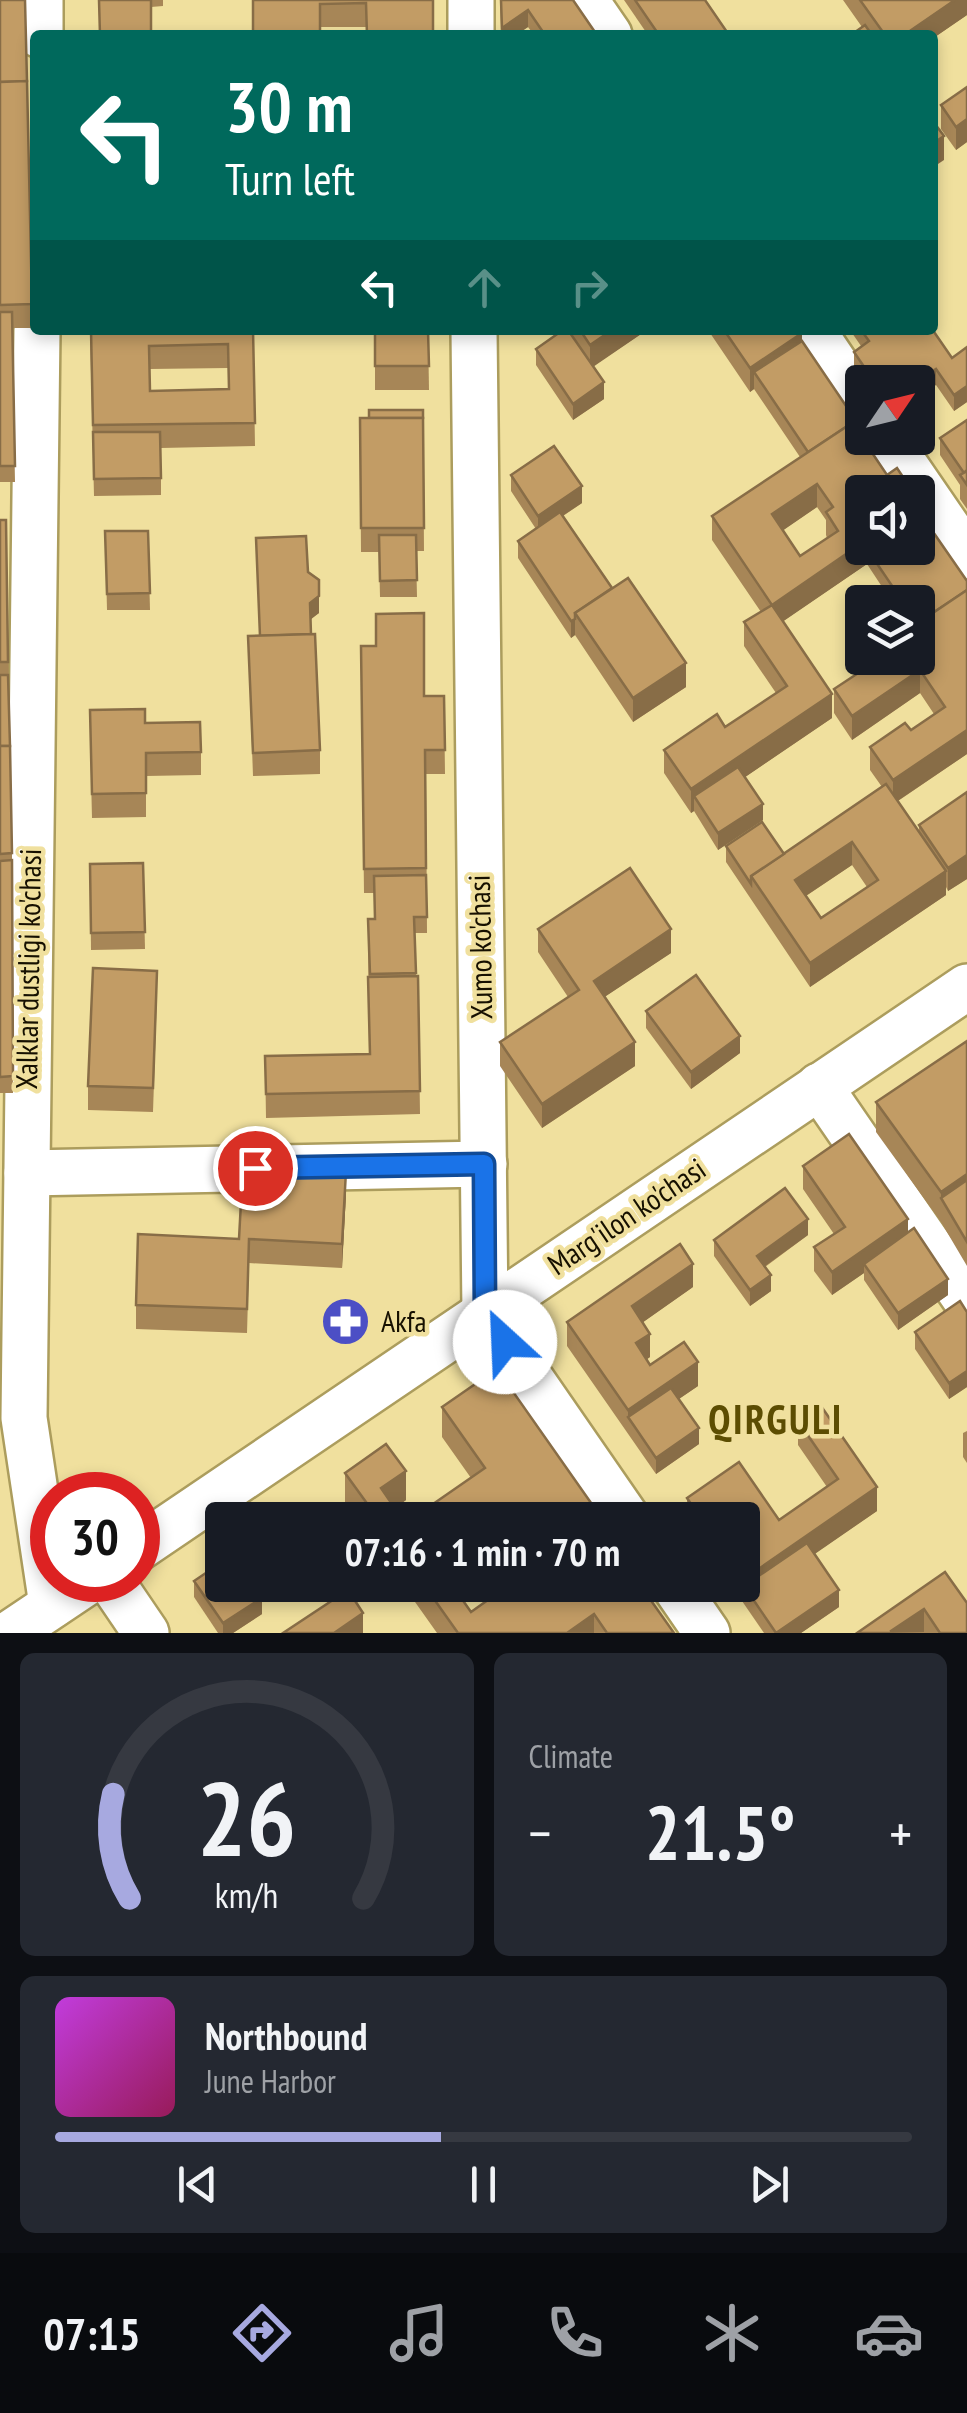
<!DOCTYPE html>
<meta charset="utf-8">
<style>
:root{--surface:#171b24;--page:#242831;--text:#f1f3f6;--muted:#9ea1a6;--line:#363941;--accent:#a7a9e0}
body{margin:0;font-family:"PT Sans Narrow",sans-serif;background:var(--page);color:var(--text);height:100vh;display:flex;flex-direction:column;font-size:38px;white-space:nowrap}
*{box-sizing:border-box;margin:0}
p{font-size:32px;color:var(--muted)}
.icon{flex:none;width:55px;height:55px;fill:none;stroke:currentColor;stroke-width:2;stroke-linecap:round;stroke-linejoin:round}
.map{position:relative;height:1633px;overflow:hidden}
.side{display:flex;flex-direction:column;gap:20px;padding:20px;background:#0d0f14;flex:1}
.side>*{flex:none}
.guide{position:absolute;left:30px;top:30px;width:908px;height:305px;border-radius:10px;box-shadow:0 5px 15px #0003;background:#00695c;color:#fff;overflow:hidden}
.needle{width:65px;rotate:55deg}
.buttons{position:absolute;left:845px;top:365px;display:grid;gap:20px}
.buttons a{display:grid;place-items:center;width:90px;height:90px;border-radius:10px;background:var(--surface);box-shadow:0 5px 15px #0003;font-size:50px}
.speed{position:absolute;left:30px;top:1472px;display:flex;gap:20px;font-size:50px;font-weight:700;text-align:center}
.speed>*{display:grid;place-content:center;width:130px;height:130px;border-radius:50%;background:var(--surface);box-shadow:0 5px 15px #0003;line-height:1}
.speed .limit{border:15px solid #d22;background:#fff;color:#111}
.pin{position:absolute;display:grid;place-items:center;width:85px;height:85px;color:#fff;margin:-42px;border:5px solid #fff;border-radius:50%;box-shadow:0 2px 10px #0007}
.me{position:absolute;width:110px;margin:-55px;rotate:335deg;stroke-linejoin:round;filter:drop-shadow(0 0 8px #0008)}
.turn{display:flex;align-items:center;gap:35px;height:210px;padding:0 30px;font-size:45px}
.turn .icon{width:130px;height:130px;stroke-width:2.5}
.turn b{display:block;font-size:70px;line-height:85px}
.lanes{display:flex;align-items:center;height:95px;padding:0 30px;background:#0003;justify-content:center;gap:50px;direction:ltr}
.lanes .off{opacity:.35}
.big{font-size:75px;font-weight:800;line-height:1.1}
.side .widget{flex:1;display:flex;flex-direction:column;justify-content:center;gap:15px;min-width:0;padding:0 35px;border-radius:15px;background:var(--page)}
.side .dial{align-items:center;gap:0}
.dial svg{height:260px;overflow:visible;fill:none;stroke:var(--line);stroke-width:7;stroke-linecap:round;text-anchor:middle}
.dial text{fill:var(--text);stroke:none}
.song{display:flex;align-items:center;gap:30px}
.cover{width:120px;height:120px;border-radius:15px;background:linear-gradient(135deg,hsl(290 70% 55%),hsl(330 70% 35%))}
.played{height:10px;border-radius:5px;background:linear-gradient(90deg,var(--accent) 45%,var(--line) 45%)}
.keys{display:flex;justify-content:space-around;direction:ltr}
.heat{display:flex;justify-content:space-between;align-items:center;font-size:55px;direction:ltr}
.side .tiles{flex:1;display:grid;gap:20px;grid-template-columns:1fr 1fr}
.widget:last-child{grid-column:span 2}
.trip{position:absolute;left:205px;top:1502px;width:555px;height:100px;border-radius:10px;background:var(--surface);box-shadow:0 5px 15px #0003;font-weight:800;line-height:100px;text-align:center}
.menu{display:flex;height:160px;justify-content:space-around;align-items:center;background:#090b0e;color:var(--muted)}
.menu .icon{width:70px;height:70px}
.menu .current{color:var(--accent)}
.menu b{font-size:45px;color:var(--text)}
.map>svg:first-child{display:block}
</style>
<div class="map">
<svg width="967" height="1633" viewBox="0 0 967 1633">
<rect width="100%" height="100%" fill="#f0e09e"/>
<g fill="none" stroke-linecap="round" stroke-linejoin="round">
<defs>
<g id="minor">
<polyline points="471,0 471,35"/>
<polyline points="585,0 609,35"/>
<polyline points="40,35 40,0"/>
<polyline points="37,330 24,1418 52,1605"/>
<polyline points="474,330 485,1313 628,1520"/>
<polyline points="812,330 862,404"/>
<polyline points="886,438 967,556"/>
<polyline points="819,1086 967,1301"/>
<polyline points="27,1173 484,1164"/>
<polyline points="138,1548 967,987"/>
<polyline points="110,1580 146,1633"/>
<polyline points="674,1585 707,1633"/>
<polyline points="11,1633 90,1580"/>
</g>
</defs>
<use href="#minor" stroke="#ac9d5d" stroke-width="50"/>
<use href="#minor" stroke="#fff" stroke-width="45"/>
</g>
<g fill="#a78657" fill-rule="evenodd">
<polygon points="0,0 25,0 32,328 12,328 15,482 0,482"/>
<polygon points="99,0 163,0 163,6 151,7"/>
<polygon points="253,0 433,0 366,27 320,27"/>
<polygon points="500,0 597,35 534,35 528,27 516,35 501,35"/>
<polygon points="624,0 705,0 729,35 648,35"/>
<polygon points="843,0 967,0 967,15 932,39 932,35 851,35 862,27"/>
<polygon points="967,87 967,142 956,150 941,129 941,105"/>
<path d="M 81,330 L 253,330 L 255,446 L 161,448 L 161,495 L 94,496 L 90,332 L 81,333 ZM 228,368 L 229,389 L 150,391 L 150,369 Z"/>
<polygon points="375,330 428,330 429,390 375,390"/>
<polygon points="563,330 647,330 593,366 604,399 573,420 536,365 536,349"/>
<path d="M 708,330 L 799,330 L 802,341 L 859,433 L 887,475 L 921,514 L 967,754 L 898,801 L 919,832 L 919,825 L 967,792 L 967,879 L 948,891 L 946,887 L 946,895 L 810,987 L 726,862 L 726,846 L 784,854 L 882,787 L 870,770 L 870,747 L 911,730 L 934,714 L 920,693 L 852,740 L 834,713 L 834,689 L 918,658 L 918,602 L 892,602 L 867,564 L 783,621 L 832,718 L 745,777 L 763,820 L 718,850 L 694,811 L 691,813 L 664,773 L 664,750 L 725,727 L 776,693 L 744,646 L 744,622 L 761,612 L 712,540 L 712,516 L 800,457 L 754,389 L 750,392 ZM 817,507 L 826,520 L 826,535 L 827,538 L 800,556 L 783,530 ZM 852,865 L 867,887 L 821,918 L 806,896 Z"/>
<polygon points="850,330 932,330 952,358 967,347 967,402 954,411 936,385 918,382 864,382 854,368 854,352 861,346"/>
<polygon points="423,410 424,551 416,551 417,597 380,597 379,552 361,552 360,418"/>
<polygon points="967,420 967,509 960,499 960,485 940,455 940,438"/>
<polygon points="511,475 582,503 563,516 612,588 686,687 633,722 575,635 571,638 518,558 518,541 536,529 511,491"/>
<polygon points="0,520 6,520 12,853 13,1093 0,1093"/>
<polygon points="105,531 148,531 150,610 107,610"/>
<polygon points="308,572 319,613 310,619 320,750 320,774 253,776 248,636 259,636"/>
<polygon points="361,646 424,696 444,696 445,774 426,774 427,933 415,933 416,976 418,976 420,1114 266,1118 265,1056 369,1054 368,919 375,919 374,893 364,893"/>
<polygon points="145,723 201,752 201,775 146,776 146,817 92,818 90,734"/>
<polygon points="143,863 145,949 91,950 90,864"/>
<polygon points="538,929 671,953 604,997 635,1066 542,1128 500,1066 500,1042 568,997 538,952"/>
<polygon points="157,994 153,1112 88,1110 88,1086"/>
<polygon points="646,1011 740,1053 691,1089 646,1028"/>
<polygon points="967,1041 967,1266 941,1222 876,1132 876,1102"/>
<polygon points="803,1166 908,1233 948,1295 898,1330 864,1280 864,1273 832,1295 814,1271 814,1247 834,1234 803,1189"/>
<polygon points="346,1194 342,1268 249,1263 247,1333 136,1329 136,1305 239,1239"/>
<polygon points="808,1235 765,1267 771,1291 750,1306 714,1256 714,1240"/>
<polygon points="693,1287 643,1322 650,1357 647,1359 650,1365 698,1386 679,1399 699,1444 656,1474 567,1346 567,1322"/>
<polygon points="967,1312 967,1387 949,1399 915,1349 915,1332"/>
<polygon points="442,1407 596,1520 410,1520 471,1478 442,1437"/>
<polygon points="798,1421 877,1511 814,1554 839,1607 801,1633 764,1633 731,1585 742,1585 742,1520 687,1520 687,1498 779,1520 827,1487 798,1445"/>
<polygon points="967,1431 967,1463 963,1457 963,1433"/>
<polygon points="345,1473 406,1500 395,1508 403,1520 358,1520 345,1502"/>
<polygon points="945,1572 967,1633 857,1633"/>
<polygon points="194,1581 262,1614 233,1633 218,1633 194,1597"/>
<polygon points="403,1585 464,1585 456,1591 471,1612 509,1585 674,1633 437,1633"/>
</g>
<g fill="#886d47">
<polygon points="955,0 967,0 967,15 932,39 932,35 904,35"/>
<polygon points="528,10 528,27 516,35 502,35 502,28"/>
<polygon points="967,119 967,142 956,150 956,127"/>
<polygon points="944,136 944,160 932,168 932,144"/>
<polygon points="612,330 647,330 590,369 590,345"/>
<polygon points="802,333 802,357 754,372 754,389 750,392 750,368"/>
<polygon points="886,367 886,382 871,382 871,377"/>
<polygon points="936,369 936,385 918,398 918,382 915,382"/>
<polygon points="604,382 604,399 573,420 573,404"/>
<polygon points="967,386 967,402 954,411 954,395"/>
<polygon points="817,484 817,507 772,538 772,514"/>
<polygon points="582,486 582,503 538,532 538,516"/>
<polygon points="862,543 862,548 891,548 867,549 867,564 772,629 772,605"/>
<polygon points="319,596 319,613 310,620 310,603"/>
<polygon points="575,619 575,635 571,638 571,621"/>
<polygon points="686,663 686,687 633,722 633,698"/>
<polygon points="920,670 920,693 852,740 852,716"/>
<polygon points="832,694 832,718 701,807 694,796 694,811 691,813 691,789"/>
<polygon points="967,730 967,754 893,804 893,780"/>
<polygon points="763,804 763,820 718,850 718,833"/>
<polygon points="852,842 852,865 795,903 795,880"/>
<polygon points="967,855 967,879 948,891 948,868"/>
<polygon points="946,871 946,895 810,987 810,963"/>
<polygon points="671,929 671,953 594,1004 594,981"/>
<polygon points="740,1036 740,1053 691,1089 691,1072"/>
<polygon points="635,1042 635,1066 542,1128 542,1104"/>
<polygon points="346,1171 346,1194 342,1268 342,1244"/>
<polygon points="967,1174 967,1203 941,1198 941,1192"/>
<polygon points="808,1219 808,1235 757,1272 757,1256"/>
<polygon points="908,1219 908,1242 864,1264 864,1273 832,1295 832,1272"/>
<polygon points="693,1264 693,1287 632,1330 632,1306"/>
<polygon points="771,1275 771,1291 750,1306 750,1290"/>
<polygon points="948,1279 948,1295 898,1330 898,1313"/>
<polygon points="650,1334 650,1357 636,1367 636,1343"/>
<polygon points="698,1362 698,1386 636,1428 628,1417 628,1434 628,1410"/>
<polygon points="967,1371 967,1387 949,1399 949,1383"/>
<polygon points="699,1428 699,1444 656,1474 656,1458"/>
<polygon points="406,1471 406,1500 381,1518 381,1488"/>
<polygon points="877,1487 877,1511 751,1598 744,1586 744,1579"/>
<polygon points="596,1510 596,1520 583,1520"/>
<polygon points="839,1590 839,1607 801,1633 776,1633"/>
<polygon points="262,1598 262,1614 233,1633 223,1633 223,1623"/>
<polygon points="924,1609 924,1632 891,1633 891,1631"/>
<polygon points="363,1613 363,1633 334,1633"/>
<polygon points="594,1614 594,1633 567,1633"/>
</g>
<g fill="#c29c65" stroke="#886d47" stroke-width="2.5" fill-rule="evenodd">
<polygon points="0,0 25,0 27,81 0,82"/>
<polygon points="99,0 151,0 151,35 100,35"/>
<polygon points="253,0 433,0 433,35 367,35 366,3 320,4 320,35 253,35"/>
<polygon points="501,0 573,0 597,35 539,35 543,32 528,10 502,28"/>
<polygon points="635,0 705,0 729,35 659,35"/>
<polygon points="860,0 955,0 904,35 885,35"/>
<polygon points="865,25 872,35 851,35"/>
<polygon points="27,81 32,304 0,305 0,82"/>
<polygon points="967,87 967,119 956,127 941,105"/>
<polygon points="932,120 944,136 932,144"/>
<polygon points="0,312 12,312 15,466 0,466"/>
<polygon points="932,329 952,358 967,347 967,386 954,395 936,369 915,382 897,382 886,367 871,377 854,352 869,341 861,330"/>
<path d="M 91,330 L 253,330 L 255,423 L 93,425 ZM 228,344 L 229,389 L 150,391 L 149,346 Z"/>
<polygon points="375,330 428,330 429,366 375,366"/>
<polygon points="563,330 568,330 604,382 573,404 536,349"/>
<polygon points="580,330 612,330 590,345"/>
<polygon points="724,330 799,330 802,333 750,368"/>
<polygon points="802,341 859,425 855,427 852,423 808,452 754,372"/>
<rect x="369" y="410" width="54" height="8"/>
<polygon points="360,418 423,418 424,528 361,528"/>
<polygon points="967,420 967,470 964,473 940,438"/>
<path d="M 852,423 L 887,475 L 897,468 L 913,492 L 862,492 L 862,543 L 772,605 L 832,694 L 691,789 L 664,750 L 717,714 L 725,727 L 787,686 L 744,622 L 772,605 L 712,516 ZM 817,484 L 833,507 L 826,512 L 838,531 L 800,556 L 772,514 Z"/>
<polygon points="93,432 160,432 161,478 94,479"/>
<polygon points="554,446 582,486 538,516 511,475"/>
<polygon points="967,471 967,485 960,475"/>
<polygon points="560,512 612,588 575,613 575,619 571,621 518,541"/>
<polygon points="920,513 967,581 967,590 921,621 921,628 918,623 918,602 903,602 867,549 869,548 918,548 918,514"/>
<polygon points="0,520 6,520 8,662 0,662"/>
<polygon points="105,531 148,531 150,593 107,594"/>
<polygon points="379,535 416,535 417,580 380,581"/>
<polygon points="306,536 308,572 319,580 319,596 310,603 311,634 260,636 256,538"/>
<polygon points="628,578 686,663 633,698 575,613"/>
<polygon points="967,590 967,730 893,780 870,747 905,723 911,730 945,707 920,670 852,716 834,689 881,658 918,658 918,632 925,628 921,621"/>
<polygon points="424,613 424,696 444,696 445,750 425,750 426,868 364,869 361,646 376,646 376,614"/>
<polygon points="315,634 320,750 253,753 248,636"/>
<polygon points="0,675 8,675 10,746 0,746"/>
<polygon points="145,709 145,723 200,722 201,752 146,753 146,793 92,794 90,710"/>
<polygon points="0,746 10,746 12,853 0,854"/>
<polygon points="738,767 763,804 718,833 694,796"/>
<path d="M 886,784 L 946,871 L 810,963 L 751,876 ZM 852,842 L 878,880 L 821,918 L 795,880 Z"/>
<polygon points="967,792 967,855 948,868 919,825"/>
<polygon points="762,822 784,854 751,876 751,884 726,846"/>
<polygon points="12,860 13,1076 0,1077 0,861"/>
<polygon points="143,863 145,932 91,933 90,864"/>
<polygon points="630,868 671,929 594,981 635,1042 542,1104 500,1042 579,990 538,929"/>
<polygon points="426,875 427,917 414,917 416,973 370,974 368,919 375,919 374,876"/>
<polygon points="93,968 157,971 153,1088 88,1086"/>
<polygon points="696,975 740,1036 691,1072 646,1011"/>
<polygon points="418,976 420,1091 266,1094 265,1056 370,1054 368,977"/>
<polygon points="967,1041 967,1174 941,1192 876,1102"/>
<polygon points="849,1134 908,1219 832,1272 814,1247 845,1227 803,1166"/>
<polygon points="243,1165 346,1171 342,1244 249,1239 247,1309 136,1305 138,1234 239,1239"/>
<polygon points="967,1180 967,1242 941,1198"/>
<polygon points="785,1188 808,1219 757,1256 771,1275 750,1290 714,1240"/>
<polygon points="914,1228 948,1279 898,1313 864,1264"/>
<polygon points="680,1244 693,1264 632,1306 650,1334 636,1343 650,1365 684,1342 698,1362 628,1410 567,1322"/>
<polygon points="960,1301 967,1312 967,1371 949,1383 915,1332"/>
<polygon points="497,1369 596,1510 583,1520 519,1520 517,1518 515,1520 410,1520 485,1468 442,1407"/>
<polygon points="671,1388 699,1428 656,1458 628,1417"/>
<polygon points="821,1406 877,1487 744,1579 742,1520 702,1520 687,1498 739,1462 779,1520 838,1479 798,1421"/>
<polygon points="386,1444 406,1471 381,1488 403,1520 379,1520 345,1473"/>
<polygon points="807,1543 839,1590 776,1633 744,1586"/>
<polygon points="222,1562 222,1585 254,1585 262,1598 223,1623 194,1581"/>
<polygon points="945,1572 967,1603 967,1633 940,1633 924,1609 891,1631 892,1633 857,1633"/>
<polygon points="424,1585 452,1585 471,1612 509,1585 640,1585 674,1633 607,1633 594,1614 567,1633 458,1633"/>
<polygon points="348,1590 363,1613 334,1633 283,1633"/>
</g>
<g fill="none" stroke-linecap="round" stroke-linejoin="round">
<defs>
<polyline id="route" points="255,1168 484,1164 485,1313 505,1342"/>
</defs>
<use href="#route" stroke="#114b97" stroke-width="25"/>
<use href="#route" stroke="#1a73e8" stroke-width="18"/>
</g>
<defs>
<symbol id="pharmacy-disc" viewBox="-11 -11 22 22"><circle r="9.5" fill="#4c4fc5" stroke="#f0e09e"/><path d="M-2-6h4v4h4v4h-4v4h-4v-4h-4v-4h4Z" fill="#fff"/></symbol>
</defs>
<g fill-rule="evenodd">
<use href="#pharmacy-disc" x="318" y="1294" width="55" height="55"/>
</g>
<g text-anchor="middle" stroke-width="9" stroke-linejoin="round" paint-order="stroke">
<g font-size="30" fill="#161000" stroke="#f0e09e">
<text transform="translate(481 947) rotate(-91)" y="10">Xumo ko'chasi</text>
<text transform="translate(29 969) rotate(-89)" y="10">Xalklar dustligi ko'chasi</text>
<text transform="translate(627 1217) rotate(-34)" y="10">Marg'ilon ko'chasi</text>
</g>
<g font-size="30" fill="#161000" stroke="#f0e09e" text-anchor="start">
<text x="381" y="1332">Akfa</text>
</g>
<g font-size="40" font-weight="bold" letter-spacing="2.5" fill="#5c4d02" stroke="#f0e09e">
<text x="776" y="1434">QIRGULI</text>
</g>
</g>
</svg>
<div class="buttons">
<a><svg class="needle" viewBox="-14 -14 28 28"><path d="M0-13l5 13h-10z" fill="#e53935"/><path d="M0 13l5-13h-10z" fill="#9ea1a6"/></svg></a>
<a><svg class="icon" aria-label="sound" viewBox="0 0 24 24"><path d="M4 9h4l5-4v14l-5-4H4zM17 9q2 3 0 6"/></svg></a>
<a><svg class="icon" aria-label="layers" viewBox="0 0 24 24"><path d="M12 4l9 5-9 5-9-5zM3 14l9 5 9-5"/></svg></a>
</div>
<div class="speed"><div class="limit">30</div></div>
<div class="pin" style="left:255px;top:1168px;background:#d93025"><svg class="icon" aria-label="arrive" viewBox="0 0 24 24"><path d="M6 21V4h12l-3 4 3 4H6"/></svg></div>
<svg class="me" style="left:505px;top:1342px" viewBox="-20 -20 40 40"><circle r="19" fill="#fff"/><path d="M0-13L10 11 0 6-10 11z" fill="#1a73e8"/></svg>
<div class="trip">07:16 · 1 min · 70 m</div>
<div class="guide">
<div class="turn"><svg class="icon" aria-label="left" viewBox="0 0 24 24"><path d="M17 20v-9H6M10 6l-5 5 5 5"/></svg><div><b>30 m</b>Turn left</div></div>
<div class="lanes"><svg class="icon" aria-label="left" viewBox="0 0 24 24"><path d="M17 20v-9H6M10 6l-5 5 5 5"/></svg><svg class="icon off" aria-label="ahead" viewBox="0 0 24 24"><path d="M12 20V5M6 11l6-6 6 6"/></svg><svg class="icon off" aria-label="right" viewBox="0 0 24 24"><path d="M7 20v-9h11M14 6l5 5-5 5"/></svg></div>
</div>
</div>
<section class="side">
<div class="tiles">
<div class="widget dial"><svg viewBox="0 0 100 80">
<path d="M14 69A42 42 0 1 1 86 69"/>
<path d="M14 69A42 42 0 0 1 9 37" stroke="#a7a9e0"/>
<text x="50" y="56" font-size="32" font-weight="700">26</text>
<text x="50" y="72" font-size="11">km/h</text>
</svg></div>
<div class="widget"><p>Climate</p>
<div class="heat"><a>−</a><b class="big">21.5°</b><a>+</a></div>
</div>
<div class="widget">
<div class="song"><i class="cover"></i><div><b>Northbound</b><p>June Harbor</p></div></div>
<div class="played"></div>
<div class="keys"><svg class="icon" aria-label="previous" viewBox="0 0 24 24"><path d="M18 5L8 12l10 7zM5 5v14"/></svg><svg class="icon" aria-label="pause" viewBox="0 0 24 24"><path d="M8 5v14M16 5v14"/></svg><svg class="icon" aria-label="next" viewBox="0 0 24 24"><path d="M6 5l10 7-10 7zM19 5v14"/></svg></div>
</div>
</div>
</section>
<nav class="menu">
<b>07:15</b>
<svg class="icon current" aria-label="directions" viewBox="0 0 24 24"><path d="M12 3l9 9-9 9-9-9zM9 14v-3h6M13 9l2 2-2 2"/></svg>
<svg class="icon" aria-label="music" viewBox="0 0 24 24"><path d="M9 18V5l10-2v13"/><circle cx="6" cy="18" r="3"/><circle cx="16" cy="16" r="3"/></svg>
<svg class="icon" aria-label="phone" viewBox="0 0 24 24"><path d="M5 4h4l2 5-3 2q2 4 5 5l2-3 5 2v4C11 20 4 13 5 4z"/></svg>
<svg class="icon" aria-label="climate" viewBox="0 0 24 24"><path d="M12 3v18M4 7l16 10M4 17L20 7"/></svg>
<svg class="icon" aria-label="car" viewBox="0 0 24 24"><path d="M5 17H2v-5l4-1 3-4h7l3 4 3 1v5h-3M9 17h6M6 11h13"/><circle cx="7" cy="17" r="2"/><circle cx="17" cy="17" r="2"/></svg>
</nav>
